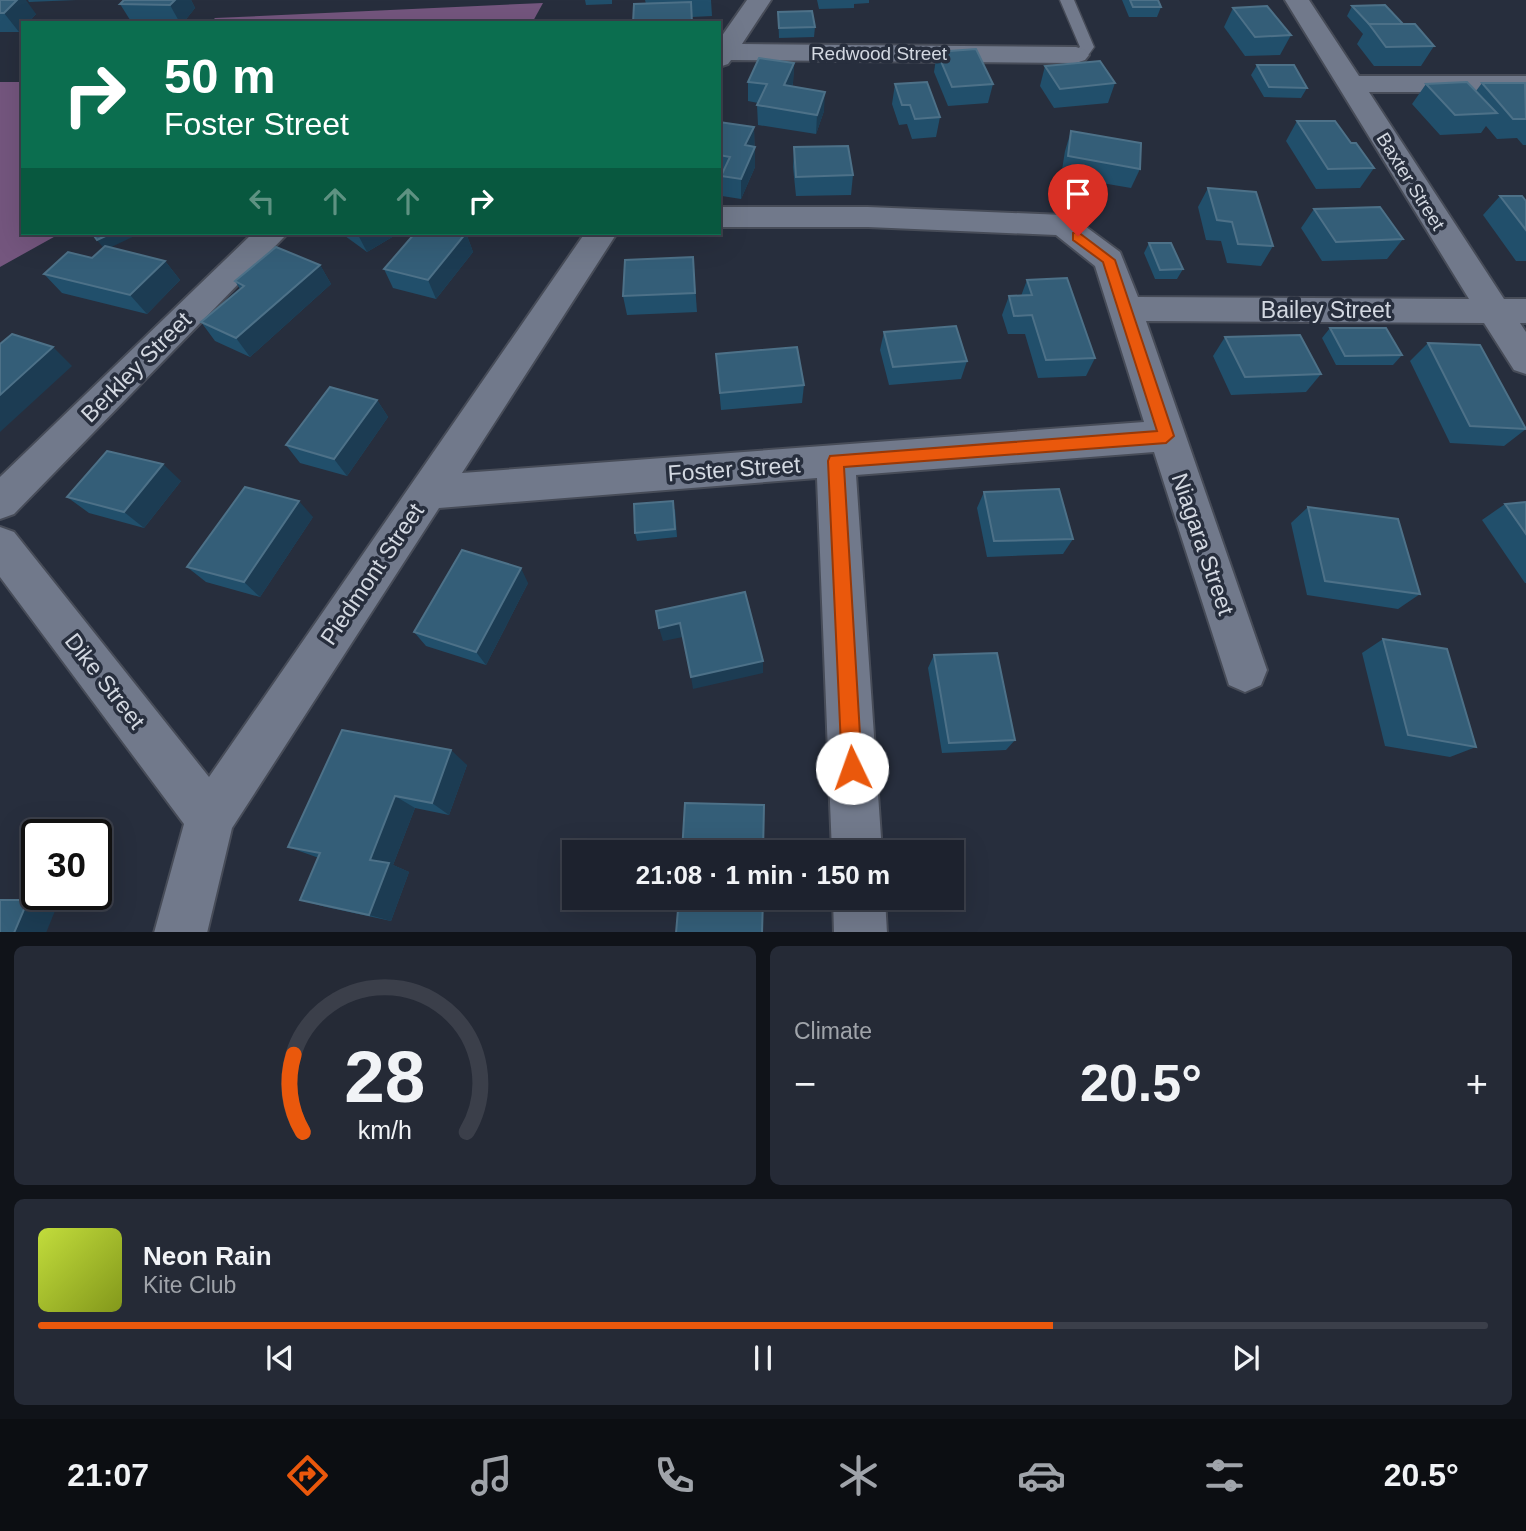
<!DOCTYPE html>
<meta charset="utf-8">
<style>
:root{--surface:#1d222e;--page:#252a36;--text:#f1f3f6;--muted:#a0a4aa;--line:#3b3f4a;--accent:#ea580c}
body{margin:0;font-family:Arial,sans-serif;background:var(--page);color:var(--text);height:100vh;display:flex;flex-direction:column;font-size:26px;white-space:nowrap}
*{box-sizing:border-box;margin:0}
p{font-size:23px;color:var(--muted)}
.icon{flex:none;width:38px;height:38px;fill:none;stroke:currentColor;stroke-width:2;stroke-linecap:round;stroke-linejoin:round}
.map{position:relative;height:932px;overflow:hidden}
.sheet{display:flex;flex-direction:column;gap:14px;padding:14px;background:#101319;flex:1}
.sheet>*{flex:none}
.banner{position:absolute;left:21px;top:21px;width:700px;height:214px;border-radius:0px;box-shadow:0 7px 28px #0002,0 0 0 2px var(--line);background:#0b6e4f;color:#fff;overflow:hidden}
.speed{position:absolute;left:21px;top:819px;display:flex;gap:14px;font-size:35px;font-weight:700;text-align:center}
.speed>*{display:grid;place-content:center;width:91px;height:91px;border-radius:50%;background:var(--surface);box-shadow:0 7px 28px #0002,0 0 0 2px var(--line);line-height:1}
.speed .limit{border:4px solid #111;border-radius:10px;background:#fff;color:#111}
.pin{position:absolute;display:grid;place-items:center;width:60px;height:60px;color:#fff;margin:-72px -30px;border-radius:50% 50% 50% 0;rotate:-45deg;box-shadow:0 0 7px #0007}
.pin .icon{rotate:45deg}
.me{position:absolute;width:77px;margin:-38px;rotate:357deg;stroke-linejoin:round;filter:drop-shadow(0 0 5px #0008)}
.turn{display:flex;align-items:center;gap:24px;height:147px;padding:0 28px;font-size:32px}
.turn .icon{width:91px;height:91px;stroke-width:2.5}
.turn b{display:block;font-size:49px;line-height:60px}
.lanes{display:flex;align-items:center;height:66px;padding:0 28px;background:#0003;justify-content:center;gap:35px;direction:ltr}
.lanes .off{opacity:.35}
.big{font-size:52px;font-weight:700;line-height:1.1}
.sheet .card{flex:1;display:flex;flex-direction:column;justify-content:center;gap:10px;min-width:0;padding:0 24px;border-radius:10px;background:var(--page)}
.sheet .dial{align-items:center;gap:0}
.dial svg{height:182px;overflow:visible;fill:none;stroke:var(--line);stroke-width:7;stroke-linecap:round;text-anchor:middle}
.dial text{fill:var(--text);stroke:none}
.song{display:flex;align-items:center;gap:21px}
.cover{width:84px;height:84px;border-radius:10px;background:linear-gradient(135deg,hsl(70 70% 55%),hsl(70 70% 35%))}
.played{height:7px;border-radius:4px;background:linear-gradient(90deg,var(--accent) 70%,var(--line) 70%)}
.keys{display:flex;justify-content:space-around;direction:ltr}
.heat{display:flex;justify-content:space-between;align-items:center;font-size:38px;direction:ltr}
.sheet .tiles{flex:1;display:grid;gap:14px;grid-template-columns:1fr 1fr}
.card:last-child{grid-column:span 2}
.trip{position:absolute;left:562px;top:840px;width:402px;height:70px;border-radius:0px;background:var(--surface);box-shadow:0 7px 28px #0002,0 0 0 2px var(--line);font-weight:700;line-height:70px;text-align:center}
.tabs{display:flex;height:112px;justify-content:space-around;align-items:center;background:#0c0e12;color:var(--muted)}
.tabs .icon{width:49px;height:49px}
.tabs .on{color:var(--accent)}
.tabs b{font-size:32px;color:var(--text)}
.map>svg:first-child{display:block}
</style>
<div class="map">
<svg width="1526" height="933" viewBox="0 0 1526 933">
<rect width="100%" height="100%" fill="#272e3d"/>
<g fill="#74567e">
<polygon points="543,3 532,23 210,23 215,18"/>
<polygon points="0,82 23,82 23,233 61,233 0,267"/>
</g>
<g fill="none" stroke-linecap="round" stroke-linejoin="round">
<defs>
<polygon id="service" points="1060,0 1074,0 1094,47 1089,54 1076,59 1069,55 1080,47"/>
<g id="minor">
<polygon points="747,0 771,0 742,44 1076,47 1085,50 1089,55 1085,60 1076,63 731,60 728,64 719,67 719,40"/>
<polygon points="1285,0 1309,0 1359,76 1526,76 1526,92 1369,92 1504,299 1526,299 1526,323 1520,323 1526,332 1526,374 1514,370 1484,323 1146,321 1267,670 1261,685 1245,692 1229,685 1154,452 856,475 882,852 832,852 817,478 439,508 232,828 207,933 154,933 184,824 0,577 0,527 14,532 209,777 585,233 617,233 462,473 1144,422 1095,266 1056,235 868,227 719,227 719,207 868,207 1063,215 1074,218 1120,252 1138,297 1469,299"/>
<polygon points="253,233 288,233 14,514 0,519 0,477"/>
<polygon points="833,898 885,898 887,933 834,933"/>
</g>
</defs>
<use href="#service" stroke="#474c58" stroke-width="3"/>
<use href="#minor" stroke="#474c58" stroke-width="4"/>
<use href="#service" fill="#71798b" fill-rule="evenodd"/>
<use href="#minor" fill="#71798b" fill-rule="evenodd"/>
</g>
<g fill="#214f6b">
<polygon points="0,0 36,14 28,23 23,23 23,28 19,32 0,32"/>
<polygon points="28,0 76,0 29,2"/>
<polygon points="124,0 191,0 195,8 183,23 132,23 120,4"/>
<polygon points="585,0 612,0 612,4 586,5"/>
<polygon points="645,0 711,0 712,16 692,17 646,4"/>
<polygon points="817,0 869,0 869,3 854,4 854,8 819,9"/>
<polygon points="1122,0 1158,0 1161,7 1157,17 1129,17"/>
<polygon points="1352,6 1403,24 1434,46 1421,66 1374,66 1357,44 1363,34 1347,16"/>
<polygon points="1233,8 1291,35 1280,55 1245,56 1224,27"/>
<polygon points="778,12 815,27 814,37 779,38"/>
<polygon points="937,52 993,84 988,103 948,106 934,72"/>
<polygon points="794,63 793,83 792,87 824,111 816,134 758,125 757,105 758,103 748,101 748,82"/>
<polygon points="1257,65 1307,88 1301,98 1264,97 1251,75"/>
<polygon points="1045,66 1115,83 1108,103 1054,108 1040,86"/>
<polygon points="1482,83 1526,83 1526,145 1523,145 1517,138 1497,139 1486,126 1481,133 1440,135 1412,104 1426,84 1476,91"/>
<polygon points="895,84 940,117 936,137 912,139 907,124 899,125 892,104"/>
<polygon points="1297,121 1351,143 1374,168 1360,188 1316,189 1286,141"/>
<polygon points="719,122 754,127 755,167 741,199 722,196 721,175 719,175"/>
<polygon points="1071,131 1140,169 1131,188 1061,176 1065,151"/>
<polygon points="794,147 853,175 851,195 796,196 793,167"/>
<polygon points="1208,188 1273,246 1261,266 1227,263 1221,241 1206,240 1198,207"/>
<polygon points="1500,196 1526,201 1526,261 1516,261 1483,215"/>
<polygon points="1314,209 1403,239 1387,259 1322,261 1301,228"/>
<polygon points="341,233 399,233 367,252"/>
<polygon points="466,233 473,252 436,299 393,288 384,269"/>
<polygon points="1149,243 1183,269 1177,279 1155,279 1144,253"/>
<polygon points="109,248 165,261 180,280 147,314 62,293 44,274 92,258"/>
<polygon points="693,257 697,312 627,315 623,296"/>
<polygon points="320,265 331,284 250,357 215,341 201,322 240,289 235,281"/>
<polygon points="1027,280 1095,358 1086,376 1038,378 1025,334 1008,334 1002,315 1009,296 1021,296"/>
<polygon points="1330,328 1402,355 1393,365 1336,365 1322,338"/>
<polygon points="884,332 967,361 961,379 889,385 880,350"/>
<polygon points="1225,337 1321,374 1306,392 1231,395 1213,356"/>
<polygon points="1428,343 1526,429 1504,446 1450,443 1410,361"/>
<polygon points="716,354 804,385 802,403 721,410"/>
<polygon points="377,400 388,417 347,476 300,463 286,445"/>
<polygon points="181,481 144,528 89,513 67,497"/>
<polygon points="984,492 1073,539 1063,554 987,557 977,508"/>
<polygon points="1526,502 1526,583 1525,583 1482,520 1505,504"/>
<polygon points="1308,507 1420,594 1398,609 1307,595 1291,523"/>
<polygon points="675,509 677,537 637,541 635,533"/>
<polygon points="313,517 260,597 206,582 187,567"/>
<polygon points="528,583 486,665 426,646 414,632"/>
<polygon points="1383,639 1476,747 1450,757 1385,746 1362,653"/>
<polygon points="934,655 1015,740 1006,750 942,753 928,668"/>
<polygon points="342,730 467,765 449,815 415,808 393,865 409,872 391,921 326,907 300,900 319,858 288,847"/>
</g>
<g fill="#1c3c53">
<polygon points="17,0 26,0 36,14 28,23 23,23 23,28 19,32 4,13"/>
<polygon points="175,0 191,0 195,8 183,23 180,23 170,5"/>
<polygon points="794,63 793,83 784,105 784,85"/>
<polygon points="825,92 824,111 816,134 817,115"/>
<polygon points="754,127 754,147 745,145"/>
<polygon points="755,147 755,167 741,199 741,179"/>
<polygon points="112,233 141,233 105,250 97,240"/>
<polygon points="357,233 399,233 367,252"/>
<polygon points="466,233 473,252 436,299 428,280"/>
<polygon points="165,261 180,280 147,314 130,295"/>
<polygon points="320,265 331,284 250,357 236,338"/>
<polygon points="53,347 72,366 0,432 0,395"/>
<polygon points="377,400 388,417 347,476 334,459"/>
<polygon points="163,464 181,481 144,528 124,512"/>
<polygon points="299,501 313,517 260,597 244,582"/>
<polygon points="521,568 528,583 486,665 476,652"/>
<polygon points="680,623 683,637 663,641 659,628"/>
<polygon points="763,661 763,673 693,689 691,677"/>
<polygon points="451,750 467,765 449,815 432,803"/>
<polygon points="395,796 415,808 393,865 409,872 391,921 369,915 370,860"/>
<polygon points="28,900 57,906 46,933 14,933"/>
</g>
<g fill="#345e78" stroke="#4d7188" stroke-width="2">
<polygon points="0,0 17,0 4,13 0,13"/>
<polygon points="124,0 175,0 170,5 120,4"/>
<polygon points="1130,0 1158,0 1161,7 1133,7"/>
<polygon points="691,2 692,23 633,23 634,4"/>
<polygon points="1385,5 1403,24 1369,24 1352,6"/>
<polygon points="1267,6 1291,35 1255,37 1233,8"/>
<polygon points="812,11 815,27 779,28 778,12"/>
<polygon points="1369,24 1415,24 1434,46 1386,47"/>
<polygon points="976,49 993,84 952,87 937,52"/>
<polygon points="759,58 794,63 784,85 825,92 817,115 757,105 767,84 748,82"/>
<polygon points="1100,61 1115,83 1060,89 1045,66"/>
<polygon points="1257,65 1294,65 1307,88 1269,87"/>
<polygon points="927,82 940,117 915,119 910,105 902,105 895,84"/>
<polygon points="1467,82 1497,113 1455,115 1426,84"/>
<polygon points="1482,83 1525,83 1526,119 1513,119"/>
<polygon points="1297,121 1335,121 1351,143 1356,143 1374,168 1328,169"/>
<polygon points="719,122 754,127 745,145 755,147 741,179 721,176 730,157 719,155"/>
<polygon points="1071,131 1141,143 1140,169 1068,156"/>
<polygon points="848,146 853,175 796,177 794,147"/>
<polygon points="1208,188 1256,192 1273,246 1238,244 1232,222 1217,220"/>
<polygon points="1500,196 1522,196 1526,201 1526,230"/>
<polygon points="1380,207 1403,239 1336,242 1314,209"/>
<polygon points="92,233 112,233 97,240"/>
<polygon points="415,233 466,233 428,280 384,269"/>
<polygon points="1149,243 1171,243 1183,269 1160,270"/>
<polygon points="105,246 165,261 130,295 44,274 68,252 92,258"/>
<polygon points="276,247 320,265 236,338 201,322 244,286 235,281"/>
<polygon points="693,257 695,293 623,296 625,260"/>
<polygon points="1067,278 1095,358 1046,360 1032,315 1014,316 1009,296 1032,295 1027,280"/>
<polygon points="956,326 967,361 893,367 884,332"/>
<polygon points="1330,328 1386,328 1402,355 1345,356"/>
<polygon points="12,334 53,347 0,395 0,344"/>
<polygon points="1300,335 1321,374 1245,377 1225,337"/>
<polygon points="1428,343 1480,345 1526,429 1470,426"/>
<polygon points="797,347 804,385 720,393 716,354"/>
<polygon points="330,387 377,400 334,459 286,445"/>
<polygon points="107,451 163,464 124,512 67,497"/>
<polygon points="245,487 299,501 244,582 187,567"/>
<polygon points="1059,489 1073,539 994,541 984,492"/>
<polygon points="673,501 675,529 635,533 634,504"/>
<polygon points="1526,502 1526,534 1505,504"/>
<polygon points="1308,507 1398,519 1420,594 1325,581"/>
<polygon points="462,550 521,568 476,652 414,632"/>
<polygon points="745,592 763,661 691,677 680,623 659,628 656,611"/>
<polygon points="1383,639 1447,649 1476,747 1408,735"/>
<polygon points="997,653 1015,740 949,743 934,655"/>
<polygon points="342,730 451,750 432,803 395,796 370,860 389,863 369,915 300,900 320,853 288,847"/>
<polygon points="685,803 764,805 763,852 682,852"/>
<polygon points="679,898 763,898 762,933 676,933"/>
<polygon points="0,900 28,900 14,933 0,933"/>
</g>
<polygon fill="#ea580c" stroke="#983908" stroke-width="2" points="1078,232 1115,260 1174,436 1166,443 844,467 862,768 859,775 852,778 845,775 842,768 828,461 830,456 1157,431 1103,262 1073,240 1073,233"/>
<g text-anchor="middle" stroke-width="7" stroke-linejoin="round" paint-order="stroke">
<g font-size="19" fill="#d3d8e1" stroke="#272e3d">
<text x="879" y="60">Redwood Street</text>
<text transform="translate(1411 181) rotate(58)" y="7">Baxter Street</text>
</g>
<g font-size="23" fill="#d3d8e1" stroke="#272e3d">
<text x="1326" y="318">Bailey Street</text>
<text transform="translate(136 367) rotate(-45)" y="8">Berkley Street</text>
<text transform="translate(734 469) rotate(-4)" y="8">Foster Street</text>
<text transform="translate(1203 544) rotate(71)" y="8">Niagara Street</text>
<text transform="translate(372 574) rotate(-56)" y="8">Piedmont Street</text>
<text transform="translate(105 681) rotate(52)" y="8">Dike Street</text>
</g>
</g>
</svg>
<div class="speed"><div class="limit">30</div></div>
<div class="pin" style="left:1078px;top:236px;background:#d93025"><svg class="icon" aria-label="arrive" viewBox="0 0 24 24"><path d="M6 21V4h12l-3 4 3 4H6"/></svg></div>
<svg class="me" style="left:852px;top:768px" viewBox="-20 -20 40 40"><circle r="19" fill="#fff"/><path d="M0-13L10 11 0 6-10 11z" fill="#ea580c"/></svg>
<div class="trip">21:08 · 1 min · 150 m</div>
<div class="banner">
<div class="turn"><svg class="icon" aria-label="right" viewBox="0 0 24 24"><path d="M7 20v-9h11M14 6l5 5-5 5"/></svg><div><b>50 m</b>Foster Street</div></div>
<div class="lanes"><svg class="icon off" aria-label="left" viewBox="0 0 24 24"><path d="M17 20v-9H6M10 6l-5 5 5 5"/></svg><svg class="icon off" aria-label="ahead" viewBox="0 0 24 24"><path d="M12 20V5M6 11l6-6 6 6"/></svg><svg class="icon off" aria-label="ahead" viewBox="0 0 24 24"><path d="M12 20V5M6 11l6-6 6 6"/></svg><svg class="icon" aria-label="right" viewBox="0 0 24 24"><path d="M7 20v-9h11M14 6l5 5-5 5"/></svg></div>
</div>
</div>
<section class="sheet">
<div class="tiles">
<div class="card dial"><svg viewBox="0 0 100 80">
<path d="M14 69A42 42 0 1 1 86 69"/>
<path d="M14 69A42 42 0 0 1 10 35" stroke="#ea580c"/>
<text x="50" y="56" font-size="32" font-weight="700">28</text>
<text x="50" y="72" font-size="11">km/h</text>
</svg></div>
<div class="card"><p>Climate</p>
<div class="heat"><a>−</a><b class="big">20.5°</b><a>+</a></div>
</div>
<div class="card">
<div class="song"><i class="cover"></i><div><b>Neon Rain</b><p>Kite Club</p></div></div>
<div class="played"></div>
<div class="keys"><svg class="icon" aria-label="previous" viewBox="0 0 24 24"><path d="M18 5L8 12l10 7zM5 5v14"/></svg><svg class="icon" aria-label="pause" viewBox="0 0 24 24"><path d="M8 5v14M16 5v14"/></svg><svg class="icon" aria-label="next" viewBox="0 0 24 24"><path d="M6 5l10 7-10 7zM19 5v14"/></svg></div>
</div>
</div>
</section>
<nav class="tabs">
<b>21:07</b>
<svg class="icon on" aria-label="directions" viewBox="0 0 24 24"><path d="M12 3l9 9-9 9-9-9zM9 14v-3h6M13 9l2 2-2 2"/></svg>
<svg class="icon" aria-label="music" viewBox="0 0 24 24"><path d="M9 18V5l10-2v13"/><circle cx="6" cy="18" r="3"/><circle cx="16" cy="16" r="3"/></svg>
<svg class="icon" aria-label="phone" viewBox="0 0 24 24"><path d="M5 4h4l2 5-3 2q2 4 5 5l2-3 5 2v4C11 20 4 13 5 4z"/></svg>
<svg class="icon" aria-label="climate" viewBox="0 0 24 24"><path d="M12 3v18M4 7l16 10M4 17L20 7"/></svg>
<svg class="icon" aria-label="car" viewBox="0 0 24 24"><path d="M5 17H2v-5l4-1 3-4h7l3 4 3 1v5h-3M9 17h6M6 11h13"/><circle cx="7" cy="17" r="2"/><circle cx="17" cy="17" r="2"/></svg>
<svg class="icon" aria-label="filters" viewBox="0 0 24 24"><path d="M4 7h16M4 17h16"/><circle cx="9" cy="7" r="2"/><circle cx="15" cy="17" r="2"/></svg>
<b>20.5°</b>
</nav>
